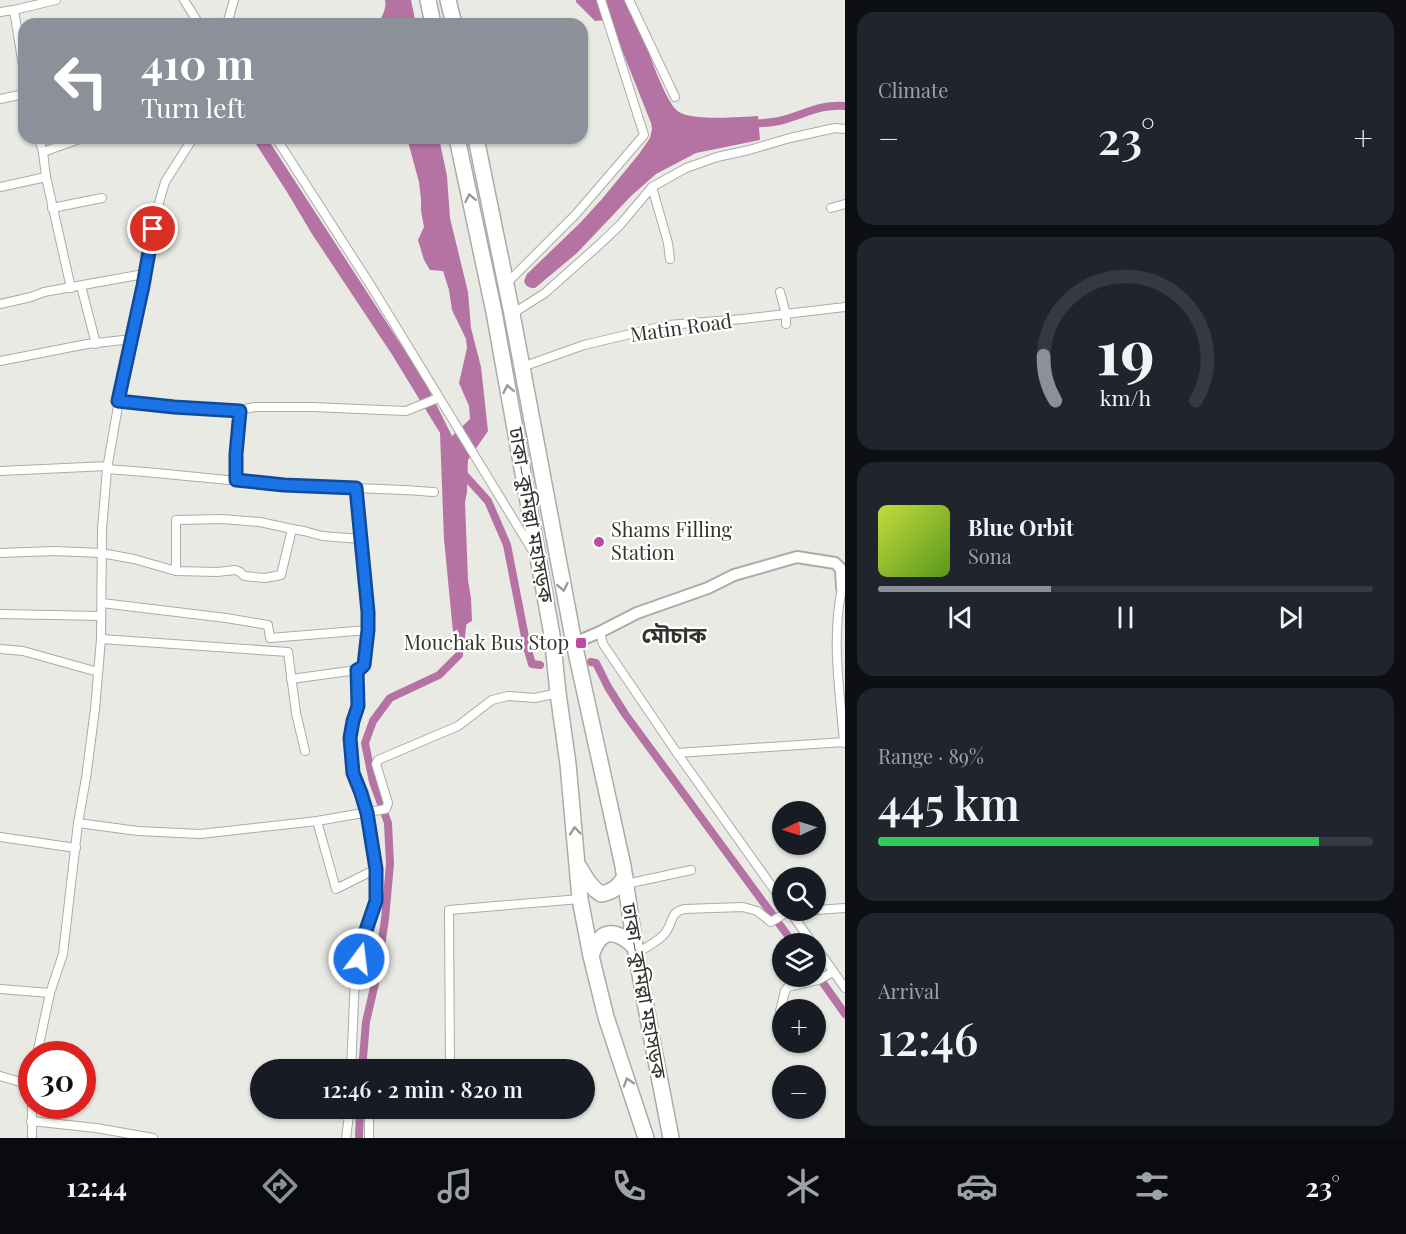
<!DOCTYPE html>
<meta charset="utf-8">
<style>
:root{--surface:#171b24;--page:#20242c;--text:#f1f3f6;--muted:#9ea1a6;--line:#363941;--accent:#8c9099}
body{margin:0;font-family:"Playfair Display","Noto Sans Bengali",serif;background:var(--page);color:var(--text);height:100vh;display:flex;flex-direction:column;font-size:22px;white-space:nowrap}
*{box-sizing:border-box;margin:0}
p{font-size:20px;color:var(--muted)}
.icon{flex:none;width:33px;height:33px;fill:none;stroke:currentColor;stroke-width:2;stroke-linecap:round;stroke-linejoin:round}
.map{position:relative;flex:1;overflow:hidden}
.side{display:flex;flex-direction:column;gap:12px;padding:12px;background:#0d0f14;width:561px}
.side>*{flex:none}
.guide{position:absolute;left:18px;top:18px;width:570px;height:126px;border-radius:18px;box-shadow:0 2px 4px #0004;background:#8c9099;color:#fff;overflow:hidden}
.needle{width:39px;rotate:266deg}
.fabs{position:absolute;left:772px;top:801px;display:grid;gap:12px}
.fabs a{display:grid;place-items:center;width:54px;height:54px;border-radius:50%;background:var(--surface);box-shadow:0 2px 4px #0004;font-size:30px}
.speed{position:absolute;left:18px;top:1041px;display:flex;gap:12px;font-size:30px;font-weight:700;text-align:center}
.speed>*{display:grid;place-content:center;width:78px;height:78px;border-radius:50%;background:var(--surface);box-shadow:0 2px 4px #0004;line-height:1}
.speed .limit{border:9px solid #d22;background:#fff;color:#111}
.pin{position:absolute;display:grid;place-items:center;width:51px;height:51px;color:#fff;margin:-26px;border:3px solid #fff;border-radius:50%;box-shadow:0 2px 6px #0007}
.me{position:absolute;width:66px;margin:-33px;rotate:15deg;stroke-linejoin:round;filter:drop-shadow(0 0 4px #0008)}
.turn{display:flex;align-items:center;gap:21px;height:126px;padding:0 24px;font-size:27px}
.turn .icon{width:78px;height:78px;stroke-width:2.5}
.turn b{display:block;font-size:42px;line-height:51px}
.big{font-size:45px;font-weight:600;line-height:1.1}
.side .card{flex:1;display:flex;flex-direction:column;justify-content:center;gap:9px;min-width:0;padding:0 21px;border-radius:18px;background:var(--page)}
.side .dial{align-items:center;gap:0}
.dial svg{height:156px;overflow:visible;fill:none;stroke:var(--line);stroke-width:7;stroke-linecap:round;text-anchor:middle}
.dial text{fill:var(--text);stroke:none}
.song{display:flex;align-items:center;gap:18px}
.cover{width:72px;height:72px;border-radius:9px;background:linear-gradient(135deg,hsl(70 70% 55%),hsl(90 70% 35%))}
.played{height:6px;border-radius:3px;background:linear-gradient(90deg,var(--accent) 35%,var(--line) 35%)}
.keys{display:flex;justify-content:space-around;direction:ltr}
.heat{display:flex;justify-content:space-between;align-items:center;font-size:33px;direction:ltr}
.charge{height:9px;border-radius:4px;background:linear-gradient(90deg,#34c759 89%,var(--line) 0)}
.trip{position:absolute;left:250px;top:1059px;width:345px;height:60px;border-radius:30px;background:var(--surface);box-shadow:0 2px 4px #0004;font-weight:600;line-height:60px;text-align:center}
.tabs{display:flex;height:96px;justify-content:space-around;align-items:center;background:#090b0e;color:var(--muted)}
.tabs .icon{width:42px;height:42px}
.tabs .selected{color:var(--accent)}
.tabs b{font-size:27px;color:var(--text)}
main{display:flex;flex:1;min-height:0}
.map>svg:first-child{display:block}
</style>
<main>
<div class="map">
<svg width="845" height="1138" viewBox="0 0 845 1138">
<rect width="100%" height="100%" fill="#eaeae5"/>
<g fill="#b573a3">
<path d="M 385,0 L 411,0 L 416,24 L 381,24 C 380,14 387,13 385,0 Z"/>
<path d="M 576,0 L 633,0 C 637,20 663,102 679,112 C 692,121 741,117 758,116 L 760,140 L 696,153 L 656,174 L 631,196 L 577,253 L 535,288 C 529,288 526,287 524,281 L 527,274 L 580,223 L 602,199 L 639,154 L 650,138 L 652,129 L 651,123 L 618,40 L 607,20 L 595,21 L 576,2 Z"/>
<polygon points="252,138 267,138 411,360 428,388 452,436 470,419 469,406 459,383 467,348 466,339 452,310 449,290 443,271 430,270 424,260 418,240 424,227 421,211 421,199 419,182 407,138 439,138 447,176 450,218 468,292 471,328 481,367 488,431 468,460 467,492 465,502 468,580 471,598 472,621 453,632 444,539 440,433 391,353 312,234 287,192"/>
</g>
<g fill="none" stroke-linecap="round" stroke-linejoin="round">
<g stroke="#b573a3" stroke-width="8">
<path d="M 750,124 C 759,123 770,123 779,121 C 804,115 818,104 845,106"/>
<polyline points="460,470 488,501 507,545 527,647 532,664 540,665"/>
<polyline points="591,662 596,663 608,687 625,714 794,944"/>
<polyline points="816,973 845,1014"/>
<polyline points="362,1070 366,1022 376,979 385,919 390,864 388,823 373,782 365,743 373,721 390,698 439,675 459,655 463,618"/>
<polyline points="359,1138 360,1108"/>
</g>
<defs>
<g id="street">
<polyline points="184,0 199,24"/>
<polyline points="629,0 675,97"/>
<polyline points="14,10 24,72"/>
<polyline points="0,12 14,10 56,0"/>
<polyline points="227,24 234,0"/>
<polyline points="0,99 24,94"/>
<polyline points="39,138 43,152 46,177 71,288"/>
<polyline points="276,138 373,289 534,553"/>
<polyline points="43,152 82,138"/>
<polyline points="0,187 46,177"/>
<polyline points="652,187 668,243 670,259"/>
<polyline points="52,208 102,198"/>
<polyline points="831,208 845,204"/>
<polyline points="507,283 576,214 644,135 601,0"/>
<polyline points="81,286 96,344"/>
<polyline points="780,292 786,314 786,324"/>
<polyline points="0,304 31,297 44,292 144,274"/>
<polyline points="512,314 545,293 600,244 620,225 652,187 686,168 717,157 749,150 790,138 835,128 845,129"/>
<polyline points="0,361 87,344 132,339"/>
<polyline points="522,367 584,345 668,325 743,319 845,307"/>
<polyline points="119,401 174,407 240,410 255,407 312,407 406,411 438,398"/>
<path d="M 107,469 C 165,473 223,480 281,485 C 332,488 383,488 434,492"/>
<polyline points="0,471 108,466"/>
<polyline points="236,480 236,454 240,410"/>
<polyline points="0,553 55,551 101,553 134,559 176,571 217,572 236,570 240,572 244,576 265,578 281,575 292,529"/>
<polyline points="176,571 176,520 222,519 260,522 292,529 304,531 322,536 361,539"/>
<path d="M 842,588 C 831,639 840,692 844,743"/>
<polyline points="102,603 226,618 268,625 270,638 368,630"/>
<polyline points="0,614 100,616"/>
<polyline points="600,632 603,644 677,753 783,902"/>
<polyline points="101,639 288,652 296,713 305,751"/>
<polyline points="0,649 23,651 98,672"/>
<polyline points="291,679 357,670 364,665 368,630 368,612 356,488"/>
<polyline points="677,753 845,742"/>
<polyline points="317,821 336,889 376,869"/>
<polyline points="78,823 138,831 200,834 317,821 386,809 388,803 377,767 376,764 378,760 458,726 492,700 508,696 535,698 558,693"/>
<polyline points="0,837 76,848"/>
<polyline points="626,884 691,870"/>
<polyline points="789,910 813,944"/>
<polyline points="816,910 845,908"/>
<polyline points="796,919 810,910"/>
<polyline points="816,947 845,988"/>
<path d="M 637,953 C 646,947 660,941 666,932 C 674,921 669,913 684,909 L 743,907 L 757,911 L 771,922 L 789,911"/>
<polyline points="0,989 50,993"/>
<polyline points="780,1011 785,991 788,987 818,980 833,972"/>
<polyline points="37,1054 50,993 63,954 78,823 86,778 95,709 101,639 102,529 107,469 121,389 143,286 153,229 159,203 165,182 193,138"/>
<polyline points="351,1070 355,976 362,942 376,901 376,869 367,813 361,793 353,773 349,738 358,706 357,670"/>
<polyline points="450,1070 449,910 580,899"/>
<polyline points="0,1076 31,1085"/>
<polyline points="32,1080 32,1138"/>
<polyline points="369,1108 369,1138"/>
<polyline points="31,1121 96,1128 153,1138"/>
<polyline points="346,1138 350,1108"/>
</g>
<polyline id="secondary" points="574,643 600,632 637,613 708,588 734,575 797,557 835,563 841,569 842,588 845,591"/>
<g id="highway">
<polyline points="428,0 433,24"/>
<polyline points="448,0 454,24"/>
<polyline points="457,138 494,312 552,635 558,693 568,764 580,899 591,956 606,1017 646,1138"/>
<polyline points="476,138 512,314 574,643 623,866 635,947 652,1040 671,1138"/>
<path d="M 579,867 C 585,877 590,887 601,894 C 613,892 618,887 625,877"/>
<path d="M 591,956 C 600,928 615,928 635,947"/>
</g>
</defs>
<use href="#street" stroke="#ababa7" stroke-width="10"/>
<use href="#secondary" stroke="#ababa7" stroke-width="14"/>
<use href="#highway" stroke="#ababa7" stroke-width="18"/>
<use href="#street" stroke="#fff" stroke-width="8"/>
<use href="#secondary" stroke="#fff" stroke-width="10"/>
<use href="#highway" stroke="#fff" stroke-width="15"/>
</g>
<defs><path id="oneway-chevron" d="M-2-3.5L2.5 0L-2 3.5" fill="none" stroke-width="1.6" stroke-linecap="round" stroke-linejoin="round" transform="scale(1.5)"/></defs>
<g stroke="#999998">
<use href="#oneway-chevron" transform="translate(470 198) rotate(-102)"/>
<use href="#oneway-chevron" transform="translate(508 389) rotate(-101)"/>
<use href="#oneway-chevron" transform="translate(563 587) rotate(79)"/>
<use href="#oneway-chevron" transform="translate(575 831) rotate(-95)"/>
<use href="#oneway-chevron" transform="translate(628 1082) rotate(-108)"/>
</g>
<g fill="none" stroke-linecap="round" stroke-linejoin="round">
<defs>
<polyline id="route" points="153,229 143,286 118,401 174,407 240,411 236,454 236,480 284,485 356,488 368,612 368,630 364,665 361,668 357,670 358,706 353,721 350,738 353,773 361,793 367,813 376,869 376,901 362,942 359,959"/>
</defs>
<use href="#route" stroke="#114b97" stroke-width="15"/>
<use href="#route" stroke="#1a73e8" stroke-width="10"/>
</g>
<g fill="#bc49a3" stroke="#fffffe" stroke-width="2">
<circle cx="599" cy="542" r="6"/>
<rect x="575" y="637" width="12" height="12" rx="3"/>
</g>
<g text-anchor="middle" stroke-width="4.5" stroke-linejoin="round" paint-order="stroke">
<g font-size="20" fill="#333331" stroke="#fffffe">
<text transform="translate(681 328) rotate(-8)" y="7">Matin Road</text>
<text transform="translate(531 515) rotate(80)" y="7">ঢাকা–কুমিল্লা মহাসড়ক</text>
<text transform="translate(644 991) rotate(80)" y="7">ঢাকা–কুমিল্লা মহাসড়ক</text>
</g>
<g font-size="20" fill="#333331" stroke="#fffffe" text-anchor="start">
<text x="611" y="537">Shams Filling<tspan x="611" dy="23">Station</tspan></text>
<text x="569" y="650" text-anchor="end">Mouchak Bus Stop</text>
</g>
<g font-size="22" font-weight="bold" fill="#333331" stroke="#fffffe">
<text x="674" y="643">মৌচাক</text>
</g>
</g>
</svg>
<div class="fabs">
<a><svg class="needle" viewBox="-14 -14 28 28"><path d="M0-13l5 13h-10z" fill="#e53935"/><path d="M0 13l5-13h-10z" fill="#9ea1a6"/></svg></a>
<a><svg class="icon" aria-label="search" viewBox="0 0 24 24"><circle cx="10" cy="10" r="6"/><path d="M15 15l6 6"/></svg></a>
<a><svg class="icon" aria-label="layers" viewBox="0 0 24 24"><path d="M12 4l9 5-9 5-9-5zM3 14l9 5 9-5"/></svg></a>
<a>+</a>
<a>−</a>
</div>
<div class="speed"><div class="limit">30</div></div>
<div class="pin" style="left:153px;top:229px;background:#d93025"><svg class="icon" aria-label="arrive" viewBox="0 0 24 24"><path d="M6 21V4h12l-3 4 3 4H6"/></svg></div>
<svg class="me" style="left:359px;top:959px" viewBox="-20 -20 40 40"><circle r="17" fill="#1a73e8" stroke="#fff" stroke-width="3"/><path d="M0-11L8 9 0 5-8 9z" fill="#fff"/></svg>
<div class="trip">12:46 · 2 min · 820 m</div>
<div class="guide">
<div class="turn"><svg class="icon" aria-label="left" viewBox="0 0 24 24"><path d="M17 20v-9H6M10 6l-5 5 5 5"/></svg><div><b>410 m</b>Turn left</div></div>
</div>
</div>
<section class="side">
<div class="card"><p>Climate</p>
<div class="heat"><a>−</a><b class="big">23°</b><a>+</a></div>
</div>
<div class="card dial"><svg viewBox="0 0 100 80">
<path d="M14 69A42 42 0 1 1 86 69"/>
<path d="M14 69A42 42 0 0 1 8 46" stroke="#8c9099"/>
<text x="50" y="56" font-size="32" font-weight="700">19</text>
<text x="50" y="72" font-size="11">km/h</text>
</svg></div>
<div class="card">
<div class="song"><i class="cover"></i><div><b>Blue Orbit</b><p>Sona</p></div></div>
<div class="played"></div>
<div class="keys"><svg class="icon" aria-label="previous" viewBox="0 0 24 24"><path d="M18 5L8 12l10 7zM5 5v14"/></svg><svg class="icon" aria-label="pause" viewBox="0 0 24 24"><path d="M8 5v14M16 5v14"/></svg><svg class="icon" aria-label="next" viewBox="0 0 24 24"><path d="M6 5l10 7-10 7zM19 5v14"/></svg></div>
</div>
<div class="card"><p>Range · 89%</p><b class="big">445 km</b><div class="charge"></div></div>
<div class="card"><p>Arrival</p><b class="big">12:46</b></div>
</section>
</main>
<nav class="tabs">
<b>12:44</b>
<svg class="icon selected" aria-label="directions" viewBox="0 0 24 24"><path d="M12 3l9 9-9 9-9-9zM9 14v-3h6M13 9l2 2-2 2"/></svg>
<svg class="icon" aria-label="music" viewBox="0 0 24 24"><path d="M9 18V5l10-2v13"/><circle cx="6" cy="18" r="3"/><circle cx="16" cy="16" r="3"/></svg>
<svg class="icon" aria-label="phone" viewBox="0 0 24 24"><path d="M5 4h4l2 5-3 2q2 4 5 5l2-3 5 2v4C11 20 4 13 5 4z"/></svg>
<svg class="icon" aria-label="climate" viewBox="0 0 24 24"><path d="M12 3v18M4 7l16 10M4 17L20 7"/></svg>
<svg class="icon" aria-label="car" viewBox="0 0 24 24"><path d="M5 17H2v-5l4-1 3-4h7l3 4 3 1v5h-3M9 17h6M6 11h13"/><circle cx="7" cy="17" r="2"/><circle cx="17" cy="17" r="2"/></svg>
<svg class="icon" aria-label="filters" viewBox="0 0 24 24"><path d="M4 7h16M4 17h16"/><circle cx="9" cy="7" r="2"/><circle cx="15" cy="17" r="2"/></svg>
<b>23°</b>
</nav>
